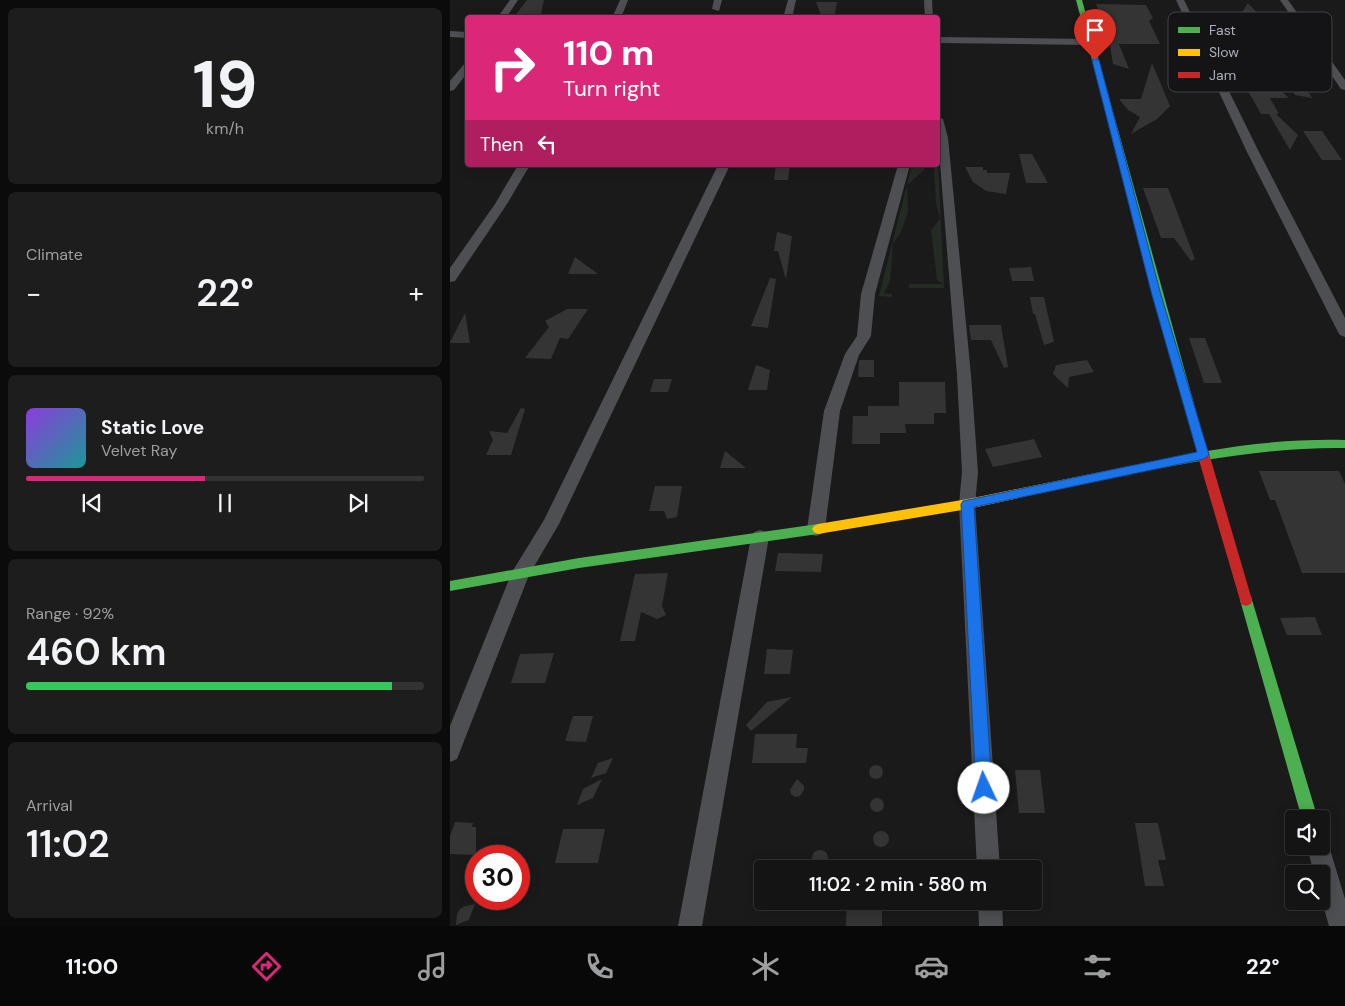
<!DOCTYPE html>
<meta charset="utf-8">
<style>
:root{--surface:#141414;--page:#1d1d1d;--text:#f1f3f6;--muted:#9d9ea0;--line:#333334;--accent:#db2777}
body{margin:0;font-family:"DM Sans",sans-serif;background:var(--page);color:var(--text);height:100vh;display:flex;flex-direction:column;font-size:19px;white-space:nowrap}
*{box-sizing:border-box;margin:0}
p{font-size:16px;color:var(--muted)}
.icon{flex:none;width:28px;height:28px;fill:none;stroke:currentColor;stroke-width:2;stroke-linecap:round;stroke-linejoin:round}
.map{position:relative;flex:1;overflow:hidden}
.drawer{display:flex;flex-direction:column;gap:8px;padding:8px;background:#0b0b0b;width:450px}
.drawer>*{flex:none}
.hud{position:absolute;left:15px;top:15px;width:475px;height:152px;border-radius:5px;box-shadow:0 2px 12px #0003,0 0 0 1px var(--line);background:#db2777;color:#fff;overflow:hidden}
.tools{position:absolute;left:835px;top:810px;display:grid;gap:10px}
.tools a{display:grid;place-items:center;width:45px;height:45px;border-radius:5px;background:var(--surface);box-shadow:0 2px 12px #0003,0 0 0 1px var(--line);font-size:25px}
.speed{position:absolute;left:15px;top:845px;display:flex;gap:10px;font-size:25px;font-weight:700;text-align:center}
.speed>*{display:grid;place-content:center;width:65px;height:65px;border-radius:50%;background:var(--surface);box-shadow:0 2px 12px #0003,0 0 0 1px var(--line);line-height:1}
.speed .limit{border:8px solid #d22;background:#fff;color:#111}
.pin{position:absolute;display:grid;place-items:center;width:42px;height:42px;color:#fff;margin:-51px -21px;border-radius:50% 50% 50% 0;rotate:-45deg;box-shadow:0 0 5px #0007}
.pin .icon{rotate:45deg}
.me{position:absolute;width:55px;margin:-28px;rotate:357deg;stroke-linejoin:round;filter:drop-shadow(0 0 4px #0008)}
.turn{display:flex;align-items:center;gap:18px;height:105px;padding:0 15px;font-size:22px}
.turn .icon{width:65px;height:65px;stroke-width:2.5}
.turn b{display:block;font-size:35px;line-height:42px}
.then{display:flex;align-items:center;height:48px;padding:0 15px;background:#0003;gap:10px;font-size:19px}
.big{font-size:38px;font-weight:600;line-height:1.1}
.drawer .card{flex:1;display:flex;flex-direction:column;justify-content:center;gap:8px;min-width:0;padding:0 18px;border-radius:8px;background:var(--page)}
.drawer .dial{align-items:center;gap:0}
.dial b{font-size:65px;line-height:1}
.song{display:flex;align-items:center;gap:15px}
.cover{width:60px;height:60px;border-radius:8px;background:linear-gradient(135deg,hsl(270 70% 55%),hsl(180 70% 35%))}
.played{height:5px;border-radius:2px;background:linear-gradient(90deg,var(--accent) 45%,var(--line) 45%)}
.keys{display:flex;justify-content:space-around;direction:ltr}
.heat{display:flex;justify-content:space-between;align-items:center;font-size:28px;direction:ltr}
.charge{height:8px;border-radius:4px;background:linear-gradient(90deg,#34c759 92%,var(--line) 0)}
.trip{position:absolute;left:304px;top:860px;width:288px;height:50px;border-radius:5px;background:var(--surface);box-shadow:0 2px 12px #0003,0 0 0 1px var(--line);font-weight:600;line-height:50px;text-align:center}
.tab-bar{display:flex;height:80px;justify-content:space-around;align-items:center;background:#080808;color:var(--muted)}
.tab-bar .icon{width:35px;height:35px}
.tab-bar .current{color:var(--accent)}
.tab-bar b{font-size:22px;color:var(--text)}
main{display:flex;flex:1;min-height:0}
.map>svg:first-child{display:block}
</style>
<main>
<section class="drawer">
<div class="card dial"><b>19</b><p>km/h</p></div>
<div class="card"><p>Climate</p>
<div class="heat"><a>−</a><b class="big">22°</b><a>+</a></div>
</div>
<div class="card">
<div class="song"><i class="cover"></i><div><b>Static Love</b><p>Velvet Ray</p></div></div>
<div class="played"></div>
<div class="keys"><svg class="icon" aria-label="previous" viewBox="0 0 24 24"><path d="M18 5L8 12l10 7zM5 5v14"/></svg><svg class="icon" aria-label="pause" viewBox="0 0 24 24"><path d="M8 5v14M16 5v14"/></svg><svg class="icon" aria-label="next" viewBox="0 0 24 24"><path d="M6 5l10 7-10 7zM19 5v14"/></svg></div>
</div>
<div class="card"><p>Range · 92%</p><b class="big">460 km</b><div class="charge"></div></div>
<div class="card"><p>Arrival</p><b class="big">11:02</b></div>
</section>
<div class="map">
<svg width="895" height="926" viewBox="0 0 895 926">
<rect width="100%" height="100%" fill="#1a1a1a"/>
<g fill="#242a24">
<polygon points="488,161 494,288 459,288 459,284 493,284 487,280 481,230 490,219 486,203 484,165 488,165"/>
<polygon points="462,165 474,165 474,170 457,185 458,212 451,232 443,244 440,281 434,293 442,294 442,297 429,296"/>
</g>
<g fill="#343435">
<polygon points="77,0 94,0 90,18 64,17"/>
<polygon points="366,2 387,2 385,14 372,18"/>
<polygon points="798,3 807,13 816,13 810,24 817,35 779,77 778,76 789,49 773,49 766,37 759,37 744,13 768,13 772,18 788,18"/>
<polygon points="646,4 696,5 703,18 699,21 710,44 669,44 679,69 663,64 659,40"/>
<polygon points="824,36 862,98 845,95 814,41"/>
<polygon points="702,63 720,106 707,119 681,134 690,117 678,110 669,99 691,99"/>
<polygon points="796,76 825,85 839,98 820,98 829,114 826,114 848,135 840,150 819,114 811,114 798,91 805,85"/>
<polygon points="853,131 872,131 892,160 872,160"/>
<polygon points="569,154 582,154 598,183 576,183"/>
<polygon points="326,165 340,165 338,180 324,180"/>
<polygon points="515,167 533,167 533,170 537,170 537,173 560,173 556,194 536,191 523,182"/>
<polygon points="693,188 718,188 745,259 741,261 724,238 711,238"/>
<polygon points="327,232 342,236 336,280 328,251 324,251"/>
<polygon points="125,257 148,274 118,274"/>
<polygon points="581,267 584,281 562,281 559,268"/>
<polygon points="320,278 326,279 318,328 301,326"/>
<polygon points="580,297 594,297 604,342 594,345 585,314 583,314"/>
<polygon points="117,309 138,309 118,339 110,338 101,359 75,358 99,327 95,321"/>
<polygon points="15,313 20,343 0,343 0,342"/>
<polygon points="519,325 551,325 558,367 554,368 541,340 521,340"/>
<polygon points="739,338 755,338 772,383 754,383"/>
<polygon points="409,360 424,360 424,377 408,377"/>
<polygon points="637,360 644,372 619,377 618,388 603,374 606,365"/>
<polygon points="306,365 320,370 317,390 298,390"/>
<polygon points="204,379 222,379 218,392 200,392"/>
<polygon points="449,382 495,382 496,413 484,413 484,424 455,424 456,433 430,433 430,444 402,444 403,416 418,416 418,406 449,406"/>
<polygon points="71,408 75,409 61,455 36,455 43,440 39,431 57,433"/>
<polygon points="584,439 592,457 543,467 535,449"/>
<polygon points="275,451 296,468 270,468"/>
<polygon points="809,471 889,471 895,484 895,573 852,573 825,500 820,500"/>
<polygon points="205,486 232,486 227,517 217,519 214,511 199,511"/>
<polygon points="328,553 373,554 371,572 325,571"/>
<polygon points="218,573 212,606 216,615 207,619 191,612 185,641 170,641 185,574"/>
<polygon points="865,617 872,635 837,635 830,618"/>
<polygon points="317,649 343,650 340,674 314,674"/>
<polygon points="104,653 95,683 61,683 70,654"/>
<polygon points="342,697 301,731 296,725 317,702"/>
<polygon points="123,716 143,716 136,742 115,741"/>
<polygon points="305,734 347,734 346,748 358,748 356,763 302,763"/>
<polygon points="163,758 156,773 141,778 148,763"/>
<circle cx="426" cy="772" r="7"/>
<polygon points="565,770 590,770 595,813 569,813"/>
<polygon points="152,779 143,798 127,805 133,789"/>
<polygon points="347,779 354,786 354,790 350,796 345,797 341,794 340,790"/>
<circle cx="427" cy="805" r="7"/>
<polygon points="5,822 23,823 22,827 26,827 26,855 0,854 0,836"/>
<polygon points="685,823 708,823 716,860 708,860 714,886 695,886"/>
<polygon points="113,829 155,829 148,863 105,863"/>
<circle cx="431" cy="839" r="8"/>
<circle cx="370" cy="858" r="8"/>
<polygon points="397,901 432,901 432,926 396,926"/>
<polygon points="25,904 19,920 6,925 7,914 10,909 15,906"/>
</g>
<g fill="none" stroke-linecap="round" stroke-linejoin="round">
<g fill="#4e4f52" fill-rule="evenodd">
<polygon points="60,0 68,0 56,18 47,18"/>
<polygon points="170,0 178,0 171,18 162,18"/>
<polygon points="264,0 272,0 269,11 262,9"/>
<polygon points="338,0 346,0 342,18 333,18"/>
<polygon points="474,0 482,0 483,18 475,18"/>
<polygon points="726,0 734,0 809,152 895,318 895,337 890,335 888,332 797,152"/>
<polygon points="830,0 838,0 895,80 895,90 891,89"/>
<polygon points="0,31 18,32 18,38 0,37"/>
<polygon points="488,37 640,39 645,42 640,45 488,43"/>
<polygon points="18,62 18,72 4,90 0,91 0,81 15,63"/>
<polygon points="488,116 493,119 498,138 521,375 528,472 525,504 550,869 527,869 509,504 512,472 507,375 488,138"/>
<polygon points="68,165 80,165 57,204 5,281 0,282 0,268 45,204"/>
<polygon points="268,165 280,165 109,524 79,575 7,759 0,762 0,726 62,572 94,520"/>
<polygon points="448,165 460,165 425,294 421,336 409,355 390,411 375,529 372,534 366,536 360,534 357,529 374,411 395,354 407,336 411,294"/>
<polygon points="310,530 316,532 319,537 252,926 228,926 301,537 304,532"/>
<polygon points="871,836 876,838 879,846 895,899 895,926 879,926 871,898 871,874 864,874 857,846 871,846"/>
<polygon points="528,901 552,901 553,926 529,926"/>
</g>
<g fill="#4caf50" fill-rule="evenodd">
<path d="M 626,0 L 632,0 L 757,451 C 803,443 848,439 895,440 L 895,448 C 822,447 752,460 680,474 L 676,473 L 674,470 L 676,467 L 680,466 L 748,453 L 716,338 Z"/>
<polygon points="368,524 372,526 374,529 372,532 368,534 129,568 0,591 0,581 129,558"/>
<polygon points="796,594 801,596 802,600 868,819 852,819 790,600 791,596"/>
</g>
<polygon fill="#ffc107" fill-rule="evenodd" points="680,466 684,467 686,470 684,473 518,509 368,534 364,532 362,529 364,526 368,524 518,499"/>
<polygon fill="#c62828" fill-rule="evenodd" points="752,446 758,450 802,600 801,604 796,606 791,604 790,600 746,450"/>
</g>
<polygon fill="#1a73e8" stroke="#114b97" points="645,58 649,60 711,295 759,455 754,459 524,507 542,788 539,793 534,796 529,793 526,788 511,504 513,501 747,452 702,295 642,60"/>
<rect x="718" y="12" width="164" height="80" rx="8" fill="#141416" stroke="#424347" stroke-width="1"/>
<rect x="728" y="27" width="22" height="6" fill="#4caf50"/>
<rect x="728" y="49" width="22" height="7" fill="#ffc107"/>
<rect x="728" y="72" width="22" height="6" fill="#c62828"/>
<g font-size="14" fill="#acb0b9">
<text x="759" y="35">Fast</text>
<text x="759" y="57">Slow</text>
<text x="759" y="80">Jam</text>
</g>
</svg>
<div class="tools">
<a><svg class="icon" aria-label="sound" viewBox="0 0 24 24"><path d="M4 9h4l5-4v14l-5-4H4zM17 9q2 3 0 6"/></svg></a>
<a><svg class="icon" aria-label="search" viewBox="0 0 24 24"><circle cx="10" cy="10" r="6"/><path d="M15 15l6 6"/></svg></a>
</div>
<div class="speed"><div class="limit">30</div></div>
<div class="pin" style="left:645px;top:60px;background:#d93025"><svg class="icon" aria-label="arrive" viewBox="0 0 24 24"><path d="M6 21V4h12l-3 4 3 4H6"/></svg></div>
<svg class="me" style="left:534px;top:788px" viewBox="-20 -20 40 40"><circle r="19" fill="#fff"/><path d="M0-13L10 11 0 6-10 11z" fill="#1a73e8"/></svg>
<div class="trip">11:02 · 2 min · 580 m</div>
<div class="hud">
<div class="turn"><svg class="icon" aria-label="right" viewBox="0 0 24 24"><path d="M7 20v-9h11M14 6l5 5-5 5"/></svg><div><b>110 m</b>Turn right</div></div>
<div class="then">Then<svg class="icon" aria-label="left" viewBox="0 0 24 24"><path d="M17 20v-9H6M10 6l-5 5 5 5"/></svg></div>
</div>
</div>
</main>
<nav class="tab-bar">
<b>11:00</b>
<svg class="icon current" aria-label="directions" viewBox="0 0 24 24"><path d="M12 3l9 9-9 9-9-9zM9 14v-3h6M13 9l2 2-2 2"/></svg>
<svg class="icon" aria-label="music" viewBox="0 0 24 24"><path d="M9 18V5l10-2v13"/><circle cx="6" cy="18" r="3"/><circle cx="16" cy="16" r="3"/></svg>
<svg class="icon" aria-label="phone" viewBox="0 0 24 24"><path d="M5 4h4l2 5-3 2q2 4 5 5l2-3 5 2v4C11 20 4 13 5 4z"/></svg>
<svg class="icon" aria-label="climate" viewBox="0 0 24 24"><path d="M12 3v18M4 7l16 10M4 17L20 7"/></svg>
<svg class="icon" aria-label="car" viewBox="0 0 24 24"><path d="M5 17H2v-5l4-1 3-4h7l3 4 3 1v5h-3M9 17h6M6 11h13"/><circle cx="7" cy="17" r="2"/><circle cx="17" cy="17" r="2"/></svg>
<svg class="icon" aria-label="filters" viewBox="0 0 24 24"><path d="M4 7h16M4 17h16"/><circle cx="9" cy="7" r="2"/><circle cx="15" cy="17" r="2"/></svg>
<b>22°</b>
</nav>
